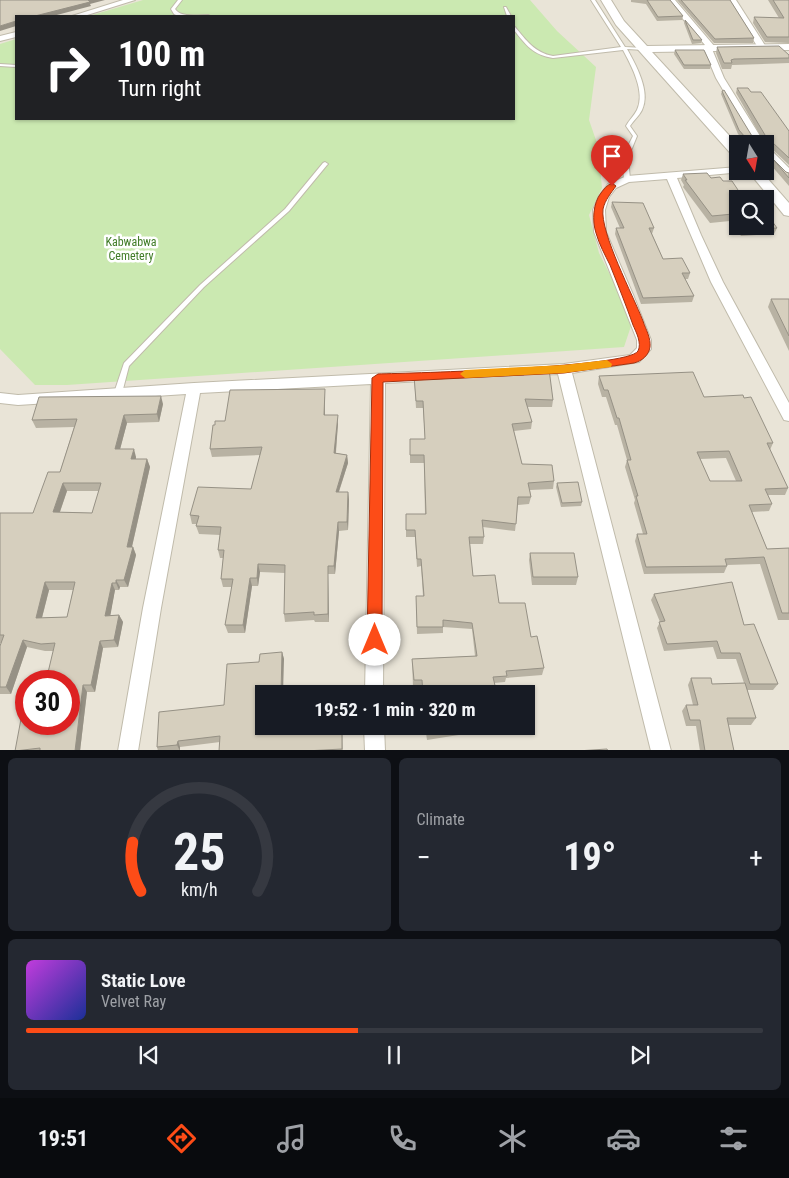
<!DOCTYPE html>
<meta charset="utf-8">
<style>
:root{--surface:#171b24;--page:#242831;--text:#f1f3f6;--muted:#9ea1a6;--line:#363941;--accent:#fd4c17}
body{margin:0;font-family:"Roboto Condensed",sans-serif;background:var(--page);color:var(--text);height:100vh;display:flex;flex-direction:column;font-size:19px;white-space:nowrap}
*{box-sizing:border-box;margin:0}
p{font-size:16px;color:var(--muted)}
.icon{flex:none;width:28px;height:28px;fill:none;stroke:currentColor;stroke-width:2;stroke-linecap:round;stroke-linejoin:round}
.map{position:relative;height:750px;overflow:hidden}
.side{display:flex;flex-direction:column;gap:8px;padding:8px;background:#0d0f14;flex:1}
.side>*{flex:none}
.banner{position:absolute;left:15px;top:15px;width:500px;height:105px;border-radius:0px;box-shadow:0 1px 4px #0004;background:#202124;color:#fff;overflow:hidden}
.needle{width:32px;rotate:169deg}
.controls{position:absolute;left:729px;top:135px;display:grid;gap:10px}
.controls a{display:grid;place-items:center;width:45px;height:45px;border-radius:0px;background:var(--surface);box-shadow:0 1px 4px #0004;font-size:25px}
.speed{position:absolute;left:15px;top:670px;display:flex;gap:10px;font-size:25px;font-weight:700;text-align:center}
.speed>*{display:grid;place-content:center;width:65px;height:65px;border-radius:50%;background:var(--surface);box-shadow:0 1px 4px #0004;line-height:1}
.speed .limit{border:8px solid #d22;background:#fff;color:#111}
.pin{position:absolute;display:grid;place-items:center;width:42px;height:42px;color:#fff;margin:-51px -21px;border-radius:50% 50% 50% 0;rotate:-45deg;box-shadow:0 0 5px #0007}
.pin .icon{rotate:45deg}
.me{position:absolute;width:55px;margin:-28px;rotate:0deg;stroke-linejoin:round;filter:drop-shadow(0 0 4px #0008)}
.turn{display:flex;align-items:center;gap:18px;height:105px;padding:0 20px;font-size:22px}
.turn .icon{width:65px;height:65px;stroke-width:2.5}
.turn b{display:block;font-size:35px;line-height:42px}
.big{font-size:38px;font-weight:700;line-height:1.1}
.side .tile{flex:1;display:flex;flex-direction:column;justify-content:center;gap:8px;min-width:0;padding:0 18px;border-radius:8px;background:var(--page)}
.side .dial{align-items:center;gap:0}
.dial svg{height:130px;overflow:visible;fill:none;stroke:var(--line);stroke-width:7;stroke-linecap:round;text-anchor:middle}
.dial text{fill:var(--text);stroke:none}
.song{display:flex;align-items:center;gap:15px}
.cover{width:60px;height:60px;border-radius:8px;background:linear-gradient(135deg,hsl(290 70% 55%),hsl(230 70% 35%))}
.played{height:5px;border-radius:2px;background:linear-gradient(90deg,var(--accent) 45%,var(--line) 45%)}
.keys{display:flex;justify-content:space-around;direction:ltr}
.heat{display:flex;justify-content:space-between;align-items:center;font-size:28px;direction:ltr}
.side .tiles{flex:1;display:grid;gap:8px;grid-template-columns:1fr 1fr}
.tile:last-child{grid-column:span 2}
.trip{position:absolute;left:255px;top:685px;width:280px;height:50px;border-radius:0px;background:var(--surface);box-shadow:0 1px 4px #0004;font-weight:700;line-height:50px;text-align:center}
.tab-bar{display:flex;height:80px;justify-content:space-around;align-items:center;background:#090b0e;color:var(--muted)}
.tab-bar .icon{width:35px;height:35px}
.tab-bar .active{color:var(--accent)}
.tab-bar b{font-size:22px;color:var(--text)}
.map>svg:first-child{display:block}
</style>
<div class="map">
<svg width="789" height="751" viewBox="0 0 789 751">
<rect width="100%" height="100%" fill="#f5f2e9"/>
<path fill="#e9e4d7" fill-rule="evenodd" d="M 0,0 L 789,0 L 789,750 L 0,751 ZM 16,16 L 514,16 L 514,119 L 16,119 ZM 738,144 L 765,144 L 765,171 L 738,171 ZM 738,199 L 765,199 L 765,226 L 738,226 ZM 26,681 L 69,681 L 69,724 L 26,724 ZM 264,694 L 526,694 L 526,726 L 264,726 Z"/>
<polygon fill="#cbe9b1" points="143,0 530,0 557,31 596,67 589,120 598,146 602,188 589,215 599,253 633,320 624,347 67,385 35,385 0,349 0,44 16,39 16,119 514,119 514,16 89,16"/>
<g fill="none" stroke-linecap="round" stroke-linejoin="round">
<defs>
<g id="service">
<path d="M 178,0 L 182,0 L 175,9 C 181,18 198,15 208,15 L 210,16 L 178,16 L 174,14 L 171,9 Z"/>
<path d="M 591,0 L 595,0 L 625,47 L 644,48 L 646,49 L 644,50 L 627,49 C 636,65 651,92 642,110 C 639,116 634,120 630,126 L 637,136 L 628,158 L 630,179 L 627,181 L 624,179 L 622,158 L 633,136 L 626,126 C 629,120 634,116 637,110 C 646,92 631,65 623,50 L 553,58 C 533,55 526,45 514,30 L 514,27 L 515,27 C 526,40 535,53 553,56 L 621,47 Z"/>
<polygon points="504,7 506,7 511,16 507,16"/>
<polygon points="0,64 16,65 16,67 0,66"/>
<polygon points="325,162 328,164 327,165 289,211 204,287 129,366 122,393 120,395 116,395 114,393 124,363 200,285 285,209 323,163"/>
</g>
<g id="minor">
<polygon points="123,0 135,0 84,16 72,16"/>
<polygon points="667,0 675,0 715,47 712,49 724,78 765,144 755,144 716,78 703,47 705,45"/>
<polygon points="728,0 736,0 766,47 765,49 759,49"/>
<polygon points="16,32 16,37 0,41 0,36"/>
<polygon points="765,147 769,148 789,168 789,177 785,176 765,156"/>
<polygon points="738,167 738,171 742,172 677,178 701,235 723,282 789,403 789,421 784,420 711,282 667,179 629,182 616,188 609,197 605,210 606,232 634,297 651,340 651,349 639,362 572,373 671,751 651,751 558,374 385,383 383,694 365,694 371,384 200,393 161,608 138,751 118,751 143,608 186,394 18,405 0,403 0,393 18,395 194,383 564,364 630,355 637,348 637,340 594,232 593,210 599,196 608,184 627,176"/>
<polygon points="364,726 384,726 385,751 365,751"/>
</g>
<g id="tertiary">
<polygon points="601,0 611,0 624,21 647,46 789,44 789,50 652,52 738,145 738,157 733,156 616,25"/>
<polygon points="748,171 761,171 789,203 789,216 784,215"/>
</g>
</defs>
<use href="#service" stroke="#c0bbab" stroke-width="2"/>
<use href="#minor" stroke="#c0bbab" stroke-width="2"/>
<use href="#tertiary" stroke="#c0bbab" stroke-width="2"/>
<use href="#service" fill="#fff" fill-rule="evenodd"/>
<use href="#minor" fill="#fff" fill-rule="evenodd"/>
<use href="#tertiary" fill="#fff" fill-rule="evenodd"/>
</g>
<g fill="#b8b2a3" fill-rule="evenodd">
<polygon points="631,0 670,0 683,16 682,20 657,21 646,4 631,2"/>
<polygon points="677,0 730,0 754,38 753,43 714,43"/>
<polygon points="768,0 789,0 789,43 765,42 753,23 754,17 779,18"/>
<polygon points="685,20 702,40 701,43 692,44 684,23"/>
<polygon points="717,47 789,55 789,63 733,65 732,65 731,69 722,69 716,53"/>
<polygon points="675,50 711,65 710,69 684,69 674,54"/>
<polygon points="737,88 751,92 789,131 789,165 770,147 766,145 765,143 765,144 747,144 738,134 721,94 722,91 755,141 764,142 736,93"/>
<polygon points="772,158 786,172 789,173 789,186 770,164"/>
<polygon points="683,174 711,178 723,181 738,199 738,226 765,226 777,228 774,234 741,236 730,221 710,223 683,187 684,185 681,180"/>
<polygon points="612,202 654,228 652,234 663,259 690,273 688,279 685,279 694,296 692,302 641,304 615,234 616,228 620,228 611,207"/>
<polygon points="771,299 789,299 789,351 768,307"/>
<polygon points="523,370 553,400 552,407 527,407 532,422 531,429 514,431 522,464 554,481 553,489 530,490 531,497 529,504 518,505 515,531 483,527 484,537 483,544 470,544 473,576 531,637 544,668 542,675 506,678 505,682 494,683 497,694 422,694 421,686 413,687 412,659 475,656 472,629 443,627 443,633 417,634 416,596 423,596 421,566 417,567 415,537 406,537 406,514 425,514 424,463 410,463 410,439 425,439 423,408 416,408 414,376 433,379 481,377 523,375"/>
<path d="M 599,376 L 704,397 L 744,398 L 773,443 L 770,450 L 788,488 L 785,495 L 768,495 L 772,504 L 769,511 L 752,512 L 767,549 L 789,548 L 789,620 L 778,620 L 760,564 L 727,565 L 727,566 L 724,573 L 644,574 L 635,541 L 637,534 L 643,534 L 634,503 L 635,500 L 625,467 L 627,460 L 617,425 L 615,425 L 606,397 L 602,397 L 598,384 ZM 726,458 L 736,481 L 710,481 L 700,459 Z"/>
<polygon points="325,397 325,415 338,423 336,453 347,455 348,463 339,492 348,492 349,500 348,530 339,531 335,574 328,574 329,622 315,622 314,620 285,622 284,614 285,573 260,572 258,586 252,586 245,633 228,633 225,625 232,587 223,587 221,579 223,558 220,558 218,550 220,535 199,534 196,526 197,524 192,524 190,515 251,489 260,455 212,457 210,449 215,425 225,421"/>
<path d="M 163,404 L 159,422 L 127,423 L 120,449 L 136,457 L 136,459 L 147,459 L 150,467 L 132,547 L 133,547 L 136,555 L 128,587 L 120,587 L 119,590 L 115,590 L 110,615 L 119,615 L 123,622 L 118,647 L 103,648 L 95,692 L 87,692 L 80,751 L 15,751 L 69,724 L 53,651 L 45,651 L 27,647 L 11,694 L 0,694 L 0,646 L 1,643 L 0,643 L 0,513 L 33,513 L 60,472 L 74,427 L 36,428 L 32,420 ZM 67,491 L 99,491 L 92,513 L 60,512 ZM 49,590 L 73,590 L 67,617 L 42,618 Z"/>
<polygon points="557,483 582,502 581,506 561,507 556,487"/>
<polygon points="530,553 578,577 576,585 532,585 529,560"/>
<polygon points="654,594 744,625 778,684 773,690 747,690 756,718 751,725 728,725 734,751 700,751 696,726 686,726 682,711 686,705 693,705 688,685 691,678 712,684 744,683 736,659 717,659 713,647 664,651 657,628 660,622 651,600"/>
<polygon points="282,652 284,659 264,726 342,726 343,751 219,751 220,742 180,747 180,751 158,751 157,747 224,705 259,662"/>
<polygon points="425,726 504,726 503,728 427,740"/>
</g>
<g fill="#969185">
<polygon points="89,0 105,0 90,4 91,6 53,16 35,16"/>
<polygon points="16,21 16,26 0,31 0,26"/>
<polygon points="325,389 325,423 324,415"/>
<polygon points="161,396 163,404 159,422 157,414"/>
<polygon points="124,415 127,423 118,457 115,449"/>
<polygon points="338,415 338,423 335,461 334,453"/>
<polygon points="134,449 136,457 134,467 131,459"/>
<polygon points="347,455 348,463 336,500 336,492"/>
<polygon points="147,459 150,467 130,555 127,547"/>
<polygon points="63,483 67,491 57,520 53,512"/>
<polygon points="348,492 349,500 348,530 347,522"/>
<polygon points="338,522 339,531 335,574 334,566"/>
<polygon points="133,547 136,555 128,587 124,580"/>
<polygon points="258,564 260,572 258,586 257,578"/>
<polygon points="328,566 328,574 329,622 328,614"/>
<polygon points="250,578 252,586 245,633 243,625"/>
<polygon points="116,580 120,587 119,590 116,583"/>
<polygon points="45,582 49,590 40,625 36,618"/>
<polygon points="112,583 115,590 109,623 105,616"/>
<polygon points="119,615 123,622 118,647 114,640"/>
<polygon points="23,640 27,647 11,694 6,687"/>
<polygon points="100,641 103,648 95,692 91,685"/>
<polygon points="282,652 284,659 283,694 281,694"/>
<polygon points="83,685 87,692 80,751 75,751"/>
<polygon points="178,741 180,747 180,751 177,745"/>
</g>
<g fill="#d6cfbe" stroke="#969185" fill-rule="evenodd">
<polygon points="0,0 89,0 88,0 90,2 35,16 16,16 16,21 0,26"/>
<polygon points="647,0 670,0 683,16 658,17"/>
<polygon points="681,0 730,0 754,38 715,39"/>
<polygon points="773,0 789,0 789,37 767,37 754,17 784,18"/>
<polygon points="685,20 702,40 693,40"/>
<polygon points="779,46 789,55 789,58 734,59 731,60 732,63 724,63 717,47"/>
<polygon points="675,50 704,50 711,65 684,65"/>
<polygon points="737,88 748,88 751,92 761,92 789,131 789,158 772,142 768,140"/>
<polygon points="724,90 755,141 765,142 765,144 751,144 739,130 722,91"/>
<polygon points="772,158 786,172 789,173 789,178"/>
<polygon points="707,173 711,178 720,177 723,181 732,181 744,199 738,199 738,221 733,214 712,216 685,180 687,180 683,174"/>
<polygon points="612,202 643,203 654,228 649,228 663,259 682,258 690,273 682,273 694,296 643,298 616,228 624,228"/>
<polygon points="765,214 767,214 777,228 743,230 741,226 765,226"/>
<polygon points="771,299 789,299 789,336"/>
<polygon points="549,369 553,400 525,399 532,422 512,424 522,464 552,465 554,481 528,483 531,497 518,497 516,524 482,520 484,537 469,537 473,576 495,575 499,603 525,603 531,637 537,636 544,668 506,671 507,676 493,677 497,694 423,694 422,680 414,680 412,659 477,656 472,623 443,620 443,627 417,627 416,596 424,596 421,559 417,559 415,530 406,530 406,514 426,514 424,455 410,455 410,439 425,439 423,401 416,401 414,376 433,376 433,379 481,377 524,375 523,370"/>
<path d="M 693,372 L 704,397 L 743,395 L 744,398 L 751,397 L 773,443 L 767,443 L 788,488 L 765,489 L 772,504 L 749,505 L 767,549 L 789,548 L 789,613 L 782,613 L 764,557 L 725,559 L 727,566 L 646,567 L 637,534 L 647,534 L 636,496 L 638,496 L 627,460 L 631,460 L 619,418 L 617,418 L 608,390 L 604,390 L 599,376 ZM 729,451 L 742,481 L 710,481 L 697,452 Z"/>
<polygon points="325,389 324,415 338,415 334,453 347,455 336,492 348,492 347,522 338,522 334,566 328,566 328,614 314,615 314,612 284,614 285,565 258,564 257,578 250,578 243,625 225,625 233,579 221,579 224,550 218,550 221,527 196,526 199,516 190,515 198,487 251,489 262,447 210,449 213,425 215,425 215,421 225,421 230,390"/>
<path d="M 161,396 L 157,414 L 124,415 L 115,449 L 134,449 L 131,459 L 147,459 L 127,547 L 133,547 L 124,580 L 116,580 L 116,583 L 112,583 L 105,616 L 119,615 L 114,640 L 100,641 L 91,685 L 83,685 L 75,751 L 40,751 L 40,748 L 15,751 L 21,719 L 26,719 L 26,724 L 69,724 L 69,681 L 46,681 L 55,643 L 41,644 L 23,640 L 6,687 L 0,687 L 0,646 L 4,635 L 0,635 L 0,513 L 33,513 L 48,472 L 60,472 L 77,419 L 32,420 L 39,397 ZM 63,483 L 101,483 L 92,513 L 53,512 ZM 45,582 L 75,582 L 67,617 L 36,618 Z"/>
<polygon points="578,482 582,502 562,503 557,483"/>
<polygon points="530,553 574,553 578,577 533,577"/>
<polygon points="732,582 744,625 754,624 778,684 750,684 740,653 721,653 717,641 667,644 659,622 665,621 654,594"/>
<polygon points="282,652 281,694 264,694 264,726 342,726 342,749 305,751 219,751 220,736 178,741 177,745 157,747 159,712 224,705 227,664 259,662 260,654"/>
<polygon points="691,678 711,678 712,684 745,683 756,718 727,718 734,751 705,751 700,720 690,720 686,705 698,705"/>
<polygon points="426,726 477,726 427,734"/>
<polygon points="607,749 608,751 577,751"/>
</g>
<path fill="#fd4c17" stroke="#a4310f" d="M 612,183 L 616,186 C 611,193 605,200 603,209 C 600,233 633,295 643,321 C 646,330 651,338 650,347 C 649,355 642,361 634,363 L 564,373 L 383,382 L 382,640 L 380,645 L 375,647 L 369,645 L 367,640 L 372,378 L 378,374 C 410,373 628,368 638,351 C 642,343 636,332 633,325 C 626,305 618,285 610,265 C 605,255 599,244 596,233 C 592,221 593,203 601,193 C 604,189 607,185 612,183 Z"/>
<polygon fill="#f59e0b" points="607,360 612,364 611,367 564,373 465,378 460,374 465,370 564,365"/>
<g text-anchor="middle" stroke-width="5" stroke-linejoin="round" paint-order="stroke">
<g font-size="12" fill="#417c28" stroke="#fff">
<text x="131" y="246">Kabwabwa<tspan x="131" dy="14">Cemetery</tspan></text>
</g>
</g>
</svg>
<div class="controls">
<a><svg class="needle" viewBox="-14 -14 28 28"><path d="M0-13l5 13h-10z" fill="#e53935"/><path d="M0 13l5-13h-10z" fill="#9ea1a6"/></svg></a>
<a><svg class="icon" aria-label="search" viewBox="0 0 24 24"><circle cx="10" cy="10" r="6"/><path d="M15 15l6 6"/></svg></a>
</div>
<div class="speed"><div class="limit">30</div></div>
<div class="pin" style="left:612px;top:186px;background:#d93025"><svg class="icon" aria-label="arrive" viewBox="0 0 24 24"><path d="M6 21V4h12l-3 4 3 4H6"/></svg></div>
<svg class="me" style="left:375px;top:640px" viewBox="-20 -20 40 40"><circle r="19" fill="#fff"/><path d="M0-13L10 11 0 6-10 11z" fill="#fd4c17"/></svg>
<div class="trip">19:52 · 1 min · 320 m</div>
<div class="banner">
<div class="turn"><svg class="icon" aria-label="right" viewBox="0 0 24 24"><path d="M7 20v-9h11M14 6l5 5-5 5"/></svg><div><b>100 m</b>Turn right</div></div>
</div>
</div>
<section class="side">
<div class="tiles">
<div class="tile dial"><svg viewBox="0 0 100 80">
<path d="M14 69A42 42 0 1 1 86 69"/>
<path d="M14 69A42 42 0 0 1 9 39" stroke="#fd4c17"/>
<text x="50" y="56" font-size="32" font-weight="700">25</text>
<text x="50" y="72" font-size="11">km/h</text>
</svg></div>
<div class="tile"><p>Climate</p>
<div class="heat"><a>−</a><b class="big">19°</b><a>+</a></div>
</div>
<div class="tile">
<div class="song"><i class="cover"></i><div><b>Static Love</b><p>Velvet Ray</p></div></div>
<div class="played"></div>
<div class="keys"><svg class="icon" aria-label="previous" viewBox="0 0 24 24"><path d="M18 5L8 12l10 7zM5 5v14"/></svg><svg class="icon" aria-label="pause" viewBox="0 0 24 24"><path d="M8 5v14M16 5v14"/></svg><svg class="icon" aria-label="next" viewBox="0 0 24 24"><path d="M6 5l10 7-10 7zM19 5v14"/></svg></div>
</div>
</div>
</section>
<nav class="tab-bar">
<b>19:51</b>
<svg class="icon active" aria-label="directions" viewBox="0 0 24 24"><path d="M12 3l9 9-9 9-9-9zM9 14v-3h6M13 9l2 2-2 2"/></svg>
<svg class="icon" aria-label="music" viewBox="0 0 24 24"><path d="M9 18V5l10-2v13"/><circle cx="6" cy="18" r="3"/><circle cx="16" cy="16" r="3"/></svg>
<svg class="icon" aria-label="phone" viewBox="0 0 24 24"><path d="M5 4h4l2 5-3 2q2 4 5 5l2-3 5 2v4C11 20 4 13 5 4z"/></svg>
<svg class="icon" aria-label="climate" viewBox="0 0 24 24"><path d="M12 3v18M4 7l16 10M4 17L20 7"/></svg>
<svg class="icon" aria-label="car" viewBox="0 0 24 24"><path d="M5 17H2v-5l4-1 3-4h7l3 4 3 1v5h-3M9 17h6M6 11h13"/><circle cx="7" cy="17" r="2"/><circle cx="17" cy="17" r="2"/></svg>
<svg class="icon" aria-label="filters" viewBox="0 0 24 24"><path d="M4 7h16M4 17h16"/><circle cx="9" cy="7" r="2"/><circle cx="15" cy="17" r="2"/></svg>
</nav>
